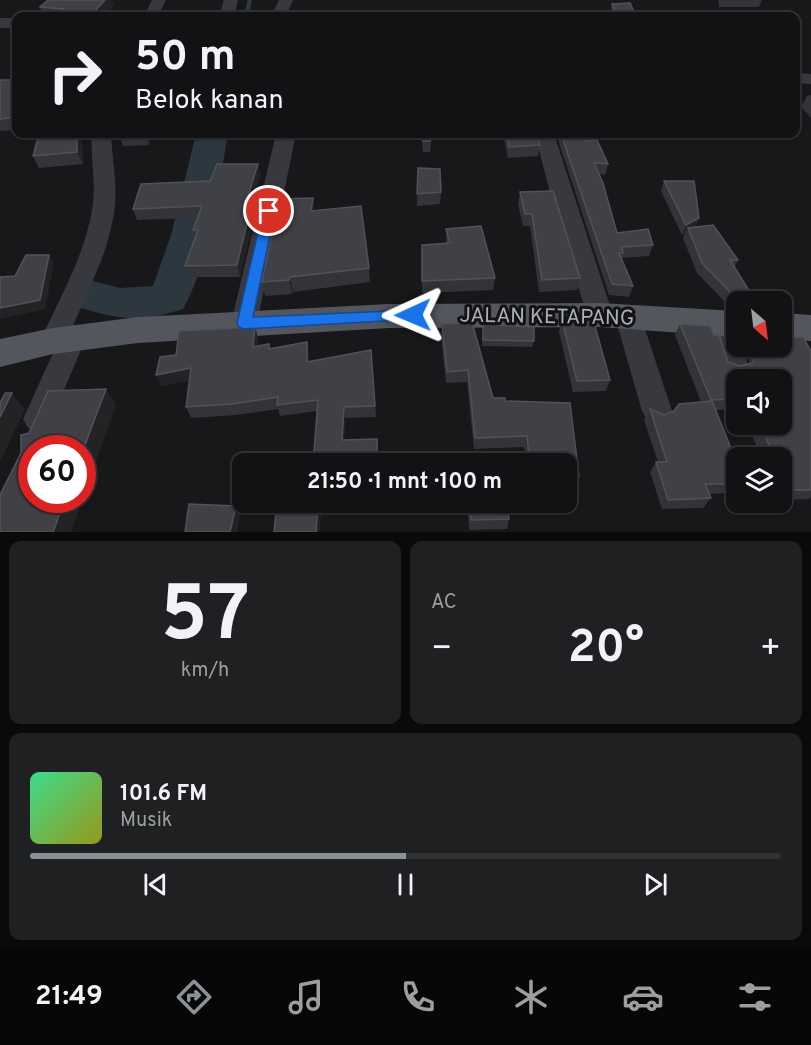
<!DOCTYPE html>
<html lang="id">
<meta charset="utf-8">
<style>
:root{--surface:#121214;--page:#1f2022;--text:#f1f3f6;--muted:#9c9ea0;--line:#313234;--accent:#8c9099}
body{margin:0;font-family:Overpass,sans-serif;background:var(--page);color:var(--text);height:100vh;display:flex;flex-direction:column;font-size:22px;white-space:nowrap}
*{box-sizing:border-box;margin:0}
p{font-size:20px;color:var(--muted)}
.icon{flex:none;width:33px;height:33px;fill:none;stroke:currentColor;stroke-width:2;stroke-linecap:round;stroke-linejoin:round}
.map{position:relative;height:532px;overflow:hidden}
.drawer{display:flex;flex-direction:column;gap:9px;padding:9px;background:#0a0a0b;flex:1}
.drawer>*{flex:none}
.banner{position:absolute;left:12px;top:12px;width:788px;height:126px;border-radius:12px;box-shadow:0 2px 4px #0004,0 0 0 2px var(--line);background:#121214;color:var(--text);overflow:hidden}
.needle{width:39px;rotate:152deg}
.tools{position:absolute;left:726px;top:291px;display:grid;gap:12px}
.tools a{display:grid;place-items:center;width:66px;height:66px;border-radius:12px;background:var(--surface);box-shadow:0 2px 4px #0004,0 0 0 2px var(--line);font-size:30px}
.speed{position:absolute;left:18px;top:435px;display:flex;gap:12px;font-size:30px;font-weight:700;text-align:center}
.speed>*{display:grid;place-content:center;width:78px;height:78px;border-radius:50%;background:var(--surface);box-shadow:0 2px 4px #0004,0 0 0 2px var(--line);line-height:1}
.speed .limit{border:9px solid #d22;background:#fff;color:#111}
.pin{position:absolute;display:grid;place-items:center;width:51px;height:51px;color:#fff;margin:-26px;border:3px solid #fff;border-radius:50%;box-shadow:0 2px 6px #0007}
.me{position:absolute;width:66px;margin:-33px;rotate:269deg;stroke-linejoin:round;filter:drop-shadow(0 0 4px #0008)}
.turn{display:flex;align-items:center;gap:21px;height:126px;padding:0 24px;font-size:27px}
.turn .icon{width:78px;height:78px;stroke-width:2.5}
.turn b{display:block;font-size:42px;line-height:51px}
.big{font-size:45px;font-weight:700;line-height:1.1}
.drawer .tile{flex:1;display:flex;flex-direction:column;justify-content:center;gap:9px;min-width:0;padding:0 21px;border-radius:12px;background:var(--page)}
.drawer .dial{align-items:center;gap:0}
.dial b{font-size:78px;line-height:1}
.song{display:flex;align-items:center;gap:18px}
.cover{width:72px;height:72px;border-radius:9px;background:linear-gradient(135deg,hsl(150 70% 55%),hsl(60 70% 35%))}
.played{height:6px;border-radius:3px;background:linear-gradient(90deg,var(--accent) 50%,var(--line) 50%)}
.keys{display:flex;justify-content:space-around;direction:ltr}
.heat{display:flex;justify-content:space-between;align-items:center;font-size:33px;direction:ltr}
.drawer .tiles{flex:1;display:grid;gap:9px;grid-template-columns:1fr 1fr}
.tile:last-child{grid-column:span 2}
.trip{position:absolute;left:232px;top:453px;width:345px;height:60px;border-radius:12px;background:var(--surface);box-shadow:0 2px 4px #0004,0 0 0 2px var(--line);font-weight:700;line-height:60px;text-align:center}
.dock{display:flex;height:96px;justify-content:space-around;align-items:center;background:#070708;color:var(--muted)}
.dock .icon{width:42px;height:42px}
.dock .selected{color:var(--accent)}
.dock b{font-size:27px;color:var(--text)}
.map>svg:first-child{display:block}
</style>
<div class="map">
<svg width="811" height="532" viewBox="0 0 811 532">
<rect width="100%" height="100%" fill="#18181a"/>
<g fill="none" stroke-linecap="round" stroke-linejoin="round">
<polyline stroke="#2d373f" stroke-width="4.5" points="246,16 250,0"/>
<path fill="#2d373f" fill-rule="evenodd" d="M 196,134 L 228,134 C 218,188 210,261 183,309 C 138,323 119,320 75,306 L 69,295 L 75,284 L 89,280 L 120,288 L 153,286 L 171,235 Z"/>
<g fill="#38393f" fill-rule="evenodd">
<polygon points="152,0 166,0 158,16 144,16"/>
<polygon points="224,0 238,0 234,16 219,16"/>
<polygon points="279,0 293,0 286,16 271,16"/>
<rect x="0" y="18" width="16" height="10"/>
<polygon points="795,73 811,74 811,84 795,83"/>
<path d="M 92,134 L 111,134 C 112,157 117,181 115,204 C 111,248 89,288 72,328 L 82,331 L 86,338 L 48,428 L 38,432 L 28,428 L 23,419 L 54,351 L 44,349 L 40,341 C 60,297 87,252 93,203 C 96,180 90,156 92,134 Z"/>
<polygon points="276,134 296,134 257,323 253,330 244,333 235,330 231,323"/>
<polygon points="535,134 554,134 613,315 609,322 600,325 591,322 587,315 552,201"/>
<polygon points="628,307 637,310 641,317 672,411 667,420 657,424 647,420 642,411 615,317 619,310"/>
<polygon points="720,313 729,316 736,333 736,346 741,346 748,364 744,372 734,375 724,372 707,323 711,316"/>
</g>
<g fill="#54565e" fill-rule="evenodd">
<polygon points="600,303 736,311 736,337 600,327 389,328 138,343 53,354 0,367 0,339 53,328 138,317 389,304"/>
<polygon points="782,313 811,315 811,341 782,339"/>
</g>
</g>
<g fill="#343438">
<polygon points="718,0 762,0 759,7 719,7"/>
<polygon points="612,4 636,16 611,16 610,13"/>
<polygon points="114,5 103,16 44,16 40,7"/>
<polygon points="16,78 16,130 0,131 0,80 15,80"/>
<polygon points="811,95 811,118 801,107 807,96"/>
<polygon points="119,134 153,134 149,145 123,146"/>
<polygon points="421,134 432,134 430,152 423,152"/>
<polygon points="503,134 537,134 540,145 538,156 508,158"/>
<polygon points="556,134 582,134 586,141 608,164 605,175 599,174 617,233 653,245 649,256 621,258 633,286 629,297 609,295"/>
<polygon points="82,142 83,164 39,168 33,156"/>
<polygon points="258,164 260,176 252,203 255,214 240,277 189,277 185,266 195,238 193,230 198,218 137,220 133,209"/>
<polygon points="418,168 441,192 440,204 417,206"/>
<polygon points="664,181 699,218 695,227 738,260 734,268 748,289 743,300 725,302 697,273 683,238 685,233 682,235 661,191"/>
<polygon points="520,192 580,278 577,290 539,292 530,226 523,226 518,204"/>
<polygon points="314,210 369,268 370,282 293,292 292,294 265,296 262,282"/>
<polygon points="446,229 495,278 493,290 422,293 422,245 446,244"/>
<polygon points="562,320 610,380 606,391 573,392 559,332"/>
<polygon points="472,322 493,398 505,398 505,401 570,403 579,476 575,487 567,486 567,464 526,464 524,447 474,449 467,382 446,383 441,336 442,324"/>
<polygon points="483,324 534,341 532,347 482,346"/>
<polygon points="680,324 714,335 728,362 740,366 750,364 744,346 782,346 811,351 811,497 809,499 782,500 782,458 762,458 747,424 782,424 736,380 736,409 716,410 734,456 729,463 736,480 736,485 730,493 709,494 711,498 703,508 662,509 650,472 656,462 658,462 644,420 650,409 664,415 701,402 675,335"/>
<polygon points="255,327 258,338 257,346 269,344 271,348 307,342 309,362 371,350 376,417 345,418 344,440 377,439 378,464 313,464 317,411 280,416 278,409 236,415 191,418 186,407 190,380 161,386 156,375 176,355"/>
<polygon points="300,502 344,502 344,511 321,511 319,532 274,532 299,511"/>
<polygon points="467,502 507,502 509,519 507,529 469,530"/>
</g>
<g fill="#232326">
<polygon points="105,0 112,0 114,5 103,16 90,16"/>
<polygon points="77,134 79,134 82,142 83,164 77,152"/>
<polygon points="145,134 153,134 149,145"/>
<polygon points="258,164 260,176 252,203 255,214 240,277 237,265 246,202"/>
<polygon points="313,198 315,213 311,211"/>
<polygon points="699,218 694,228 688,228 685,233 682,235 686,225"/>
<polygon points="49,255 54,264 45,309 0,319 0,308"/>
<polygon points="290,277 293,292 292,294 289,280"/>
<polygon points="255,327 258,338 256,358 253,347"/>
<polygon points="307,342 309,353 309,373 307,362"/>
<polygon points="191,368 196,379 161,386 156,375"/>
<polygon points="106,389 116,405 71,532 53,532 65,500 82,500 82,453"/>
<polygon points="12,393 25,409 0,462 0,417"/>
<polygon points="344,407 345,418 343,450 342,440"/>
<polygon points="318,502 321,511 319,532 316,532"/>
<polygon points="236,506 240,516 237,532 230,532"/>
</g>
<g fill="#404146" stroke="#515258" stroke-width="1.5">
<polygon points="48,0 105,0 90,16 58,16 63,9 40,7"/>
<polygon points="630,3 636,16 617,16 612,4"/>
<polygon points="16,78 16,117 0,119 0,80 15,80"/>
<polygon points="39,134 77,134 77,152 33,156"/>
<polygon points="422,134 431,134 430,141 423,141"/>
<polygon points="507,134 537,134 540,145 509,147"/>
<polygon points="561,134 582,134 586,141 597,140 608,164 594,163 603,183 617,233 648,229 653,245 622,247 623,253 619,253 633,286 612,284"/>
<polygon points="217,164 258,164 246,202 252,202 237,265 185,266 198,230 193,230 202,206 133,209 141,184 210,181"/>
<polygon points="418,168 440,169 441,192 417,194"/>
<polygon points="664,181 694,181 699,218 686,225"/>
<polygon points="553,191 580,278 542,280 532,214 525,214 520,192"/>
<polygon points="313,198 311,211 361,206 369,268 290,277 289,280 262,282 279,199"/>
<polygon points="713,225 738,260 730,260 748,289 730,292 702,263 688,228"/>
<polygon points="481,226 495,278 422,281 422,245 450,243 446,229"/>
<polygon points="26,255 49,255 40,300 0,308 0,277 15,276"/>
<polygon points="593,319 610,380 577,381 562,320"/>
<polygon points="472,322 493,398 505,398 505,401 570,403 579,476 567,476 567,464 530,464 527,436 475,438 468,370 447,372 442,324"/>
<polygon points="483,324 534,327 534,341 483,340"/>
<polygon points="680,324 710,326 714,335 719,335 728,362 740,366 752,363 757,354 754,346 782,346 782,337 803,337 811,351 811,490 789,490 782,473 782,458 775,458 760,424 782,424 782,380 736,380 736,399 711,400"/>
<polygon points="255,327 253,347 269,344 269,349 307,342 307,362 371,350 375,406 344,407 342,440 377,439 377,464 313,464 318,400 277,405 278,397 232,404 186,407 191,368 156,375 160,357 176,355 179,331"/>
<polygon points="106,389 82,453 82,448 32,448 32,500 65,500 53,532 0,532 0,495 21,453 21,435 29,433 48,391"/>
<polygon points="5,393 12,393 0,417 0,403"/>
<polygon points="712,401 734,456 727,457 736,480 736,484 705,484 711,498 668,500 656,462 667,462 650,409 664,415 674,411 679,404"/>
<polygon points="300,502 318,502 316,532 274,532 276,512 299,511"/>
<polygon points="469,502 507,502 509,519 471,520"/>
<polygon points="189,504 236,506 230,532 185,532"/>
</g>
<polygon fill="#1a73e8" stroke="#114b97" stroke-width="1.5" points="269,207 275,211 253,317 413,310 418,311 421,315 418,319 244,329 239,327 237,323 263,211"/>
<g text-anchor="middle" stroke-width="6" stroke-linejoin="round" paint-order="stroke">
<g font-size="21" fill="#a9aeba" stroke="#131315">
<text transform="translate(547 316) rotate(1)" y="7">JALAN KETAPANG</text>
</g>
</g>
</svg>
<div class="tools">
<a><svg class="needle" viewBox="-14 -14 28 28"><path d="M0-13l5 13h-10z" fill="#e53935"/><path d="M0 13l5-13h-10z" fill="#9c9ea0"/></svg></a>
<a><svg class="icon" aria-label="sound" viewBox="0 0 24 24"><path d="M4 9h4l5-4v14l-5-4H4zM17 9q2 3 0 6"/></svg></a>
<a><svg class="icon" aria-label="layers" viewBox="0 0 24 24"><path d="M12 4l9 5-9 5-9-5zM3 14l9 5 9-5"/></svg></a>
</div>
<div class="speed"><div class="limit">60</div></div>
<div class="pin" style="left:269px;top:211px;background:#d93025"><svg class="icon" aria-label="arrive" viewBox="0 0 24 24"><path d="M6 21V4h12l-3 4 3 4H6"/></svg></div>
<svg class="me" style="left:413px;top:315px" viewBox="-20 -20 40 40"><path d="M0-17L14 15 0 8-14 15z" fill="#1a73e8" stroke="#fff" stroke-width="4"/></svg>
<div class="trip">21:50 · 1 mnt · 100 m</div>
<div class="banner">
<div class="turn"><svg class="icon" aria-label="right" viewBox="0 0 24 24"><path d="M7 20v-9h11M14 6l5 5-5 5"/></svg><div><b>50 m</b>Belok kanan</div></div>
</div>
</div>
<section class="drawer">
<div class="tiles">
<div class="tile dial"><b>57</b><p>km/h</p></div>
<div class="tile"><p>AC</p>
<div class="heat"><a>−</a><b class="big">20°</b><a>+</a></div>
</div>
<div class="tile">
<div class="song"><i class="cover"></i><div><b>101.6 FM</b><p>Musik</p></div></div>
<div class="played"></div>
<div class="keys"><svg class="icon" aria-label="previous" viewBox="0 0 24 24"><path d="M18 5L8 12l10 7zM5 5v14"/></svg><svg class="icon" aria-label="pause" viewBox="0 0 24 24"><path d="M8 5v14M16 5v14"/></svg><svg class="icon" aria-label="next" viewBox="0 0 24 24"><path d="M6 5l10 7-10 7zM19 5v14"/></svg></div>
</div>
</div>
</section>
<nav class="dock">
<b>21:49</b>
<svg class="icon selected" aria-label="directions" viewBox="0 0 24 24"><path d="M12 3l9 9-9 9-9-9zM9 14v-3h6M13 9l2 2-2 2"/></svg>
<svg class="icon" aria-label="music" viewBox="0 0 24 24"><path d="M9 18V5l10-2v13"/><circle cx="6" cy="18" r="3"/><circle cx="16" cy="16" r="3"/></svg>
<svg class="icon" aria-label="phone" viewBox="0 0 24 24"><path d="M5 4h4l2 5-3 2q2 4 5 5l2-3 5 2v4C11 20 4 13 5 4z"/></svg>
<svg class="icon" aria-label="climate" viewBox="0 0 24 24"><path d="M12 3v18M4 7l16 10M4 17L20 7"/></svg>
<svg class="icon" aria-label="car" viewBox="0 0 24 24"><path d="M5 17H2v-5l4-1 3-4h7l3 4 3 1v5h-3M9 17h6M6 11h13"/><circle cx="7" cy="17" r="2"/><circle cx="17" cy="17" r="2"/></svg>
<svg class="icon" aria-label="filters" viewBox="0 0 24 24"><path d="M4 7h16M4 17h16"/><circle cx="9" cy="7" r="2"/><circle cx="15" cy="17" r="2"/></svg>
</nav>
